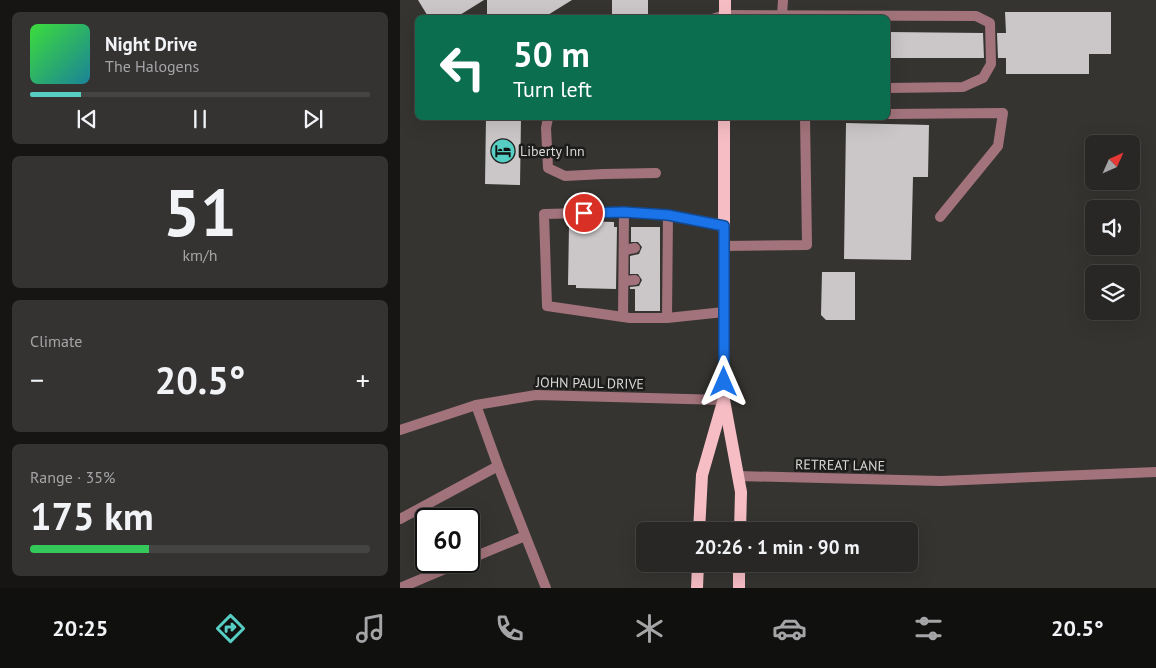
<!DOCTYPE html>
<meta charset="utf-8">
<style>
:root{--surface:#282725;--page:#343332;--text:#f1f3f6;--muted:#a5a5a7;--line:#444442;--accent:#56cec3}
body{margin:0;font-family:"PT Sans",sans-serif;background:var(--page);color:var(--text);height:100vh;display:flex;flex-direction:column;font-size:19px;white-space:nowrap}
*{box-sizing:border-box;margin:0}
p{font-size:16px;color:var(--muted)}
.icon{flex:none;width:28px;height:28px;fill:none;stroke:currentColor;stroke-width:2;stroke-linecap:round;stroke-linejoin:round}
.map{position:relative;flex:1;overflow:hidden}
.drawer{display:flex;flex-direction:column;gap:12px;padding:12px;background:#161514;width:400px}
.drawer>*{flex:none}
.top-card{position:absolute;left:15px;top:15px;width:475px;height:105px;border-radius:8px;box-shadow:0 5px 20px #0002,0 0 0 1px var(--line);background:#0b6e4f;color:#fff;overflow:hidden}
.needle{width:32px;rotate:45deg}
.fabs{position:absolute;left:685px;top:135px;display:grid;gap:10px}
.fabs a{display:grid;place-items:center;width:55px;height:55px;border-radius:8px;background:var(--surface);box-shadow:0 5px 20px #0002,0 0 0 1px var(--line);font-size:25px}
.speed{position:absolute;left:15px;top:508px;display:flex;gap:10px;font-size:25px;font-weight:700;text-align:center}
.speed>*{display:grid;place-content:center;width:65px;height:65px;border-radius:50%;background:var(--surface);box-shadow:0 5px 20px #0002,0 0 0 1px var(--line);line-height:1}
.speed .limit{border:2px solid #111;border-radius:8px;background:#fff;color:#111}
.pin{position:absolute;display:grid;place-items:center;width:42px;height:42px;color:#fff;margin:-21px;border:2px solid #fff;border-radius:50%;box-shadow:0 1px 5px #0007}
.me{position:absolute;width:55px;margin:-28px;rotate:0deg;stroke-linejoin:round;filter:drop-shadow(0 0 4px #0008)}
.turn{display:flex;align-items:center;gap:18px;height:105px;padding:0 15px;font-size:22px}
.turn .icon{width:65px;height:65px;stroke-width:2.5}
.turn b{display:block;font-size:35px;line-height:42px}
.big{font-size:38px;font-weight:700;line-height:1.1}
.drawer .tile{flex:1;display:flex;flex-direction:column;justify-content:center;gap:8px;min-width:0;padding:0 18px;border-radius:8px;background:var(--page)}
.drawer .dial{align-items:center;gap:0}
.dial b{font-size:65px;line-height:1}
.song{display:flex;align-items:center;gap:15px}
.cover{width:60px;height:60px;border-radius:8px;background:linear-gradient(135deg,hsl(120 70% 55%),hsl(190 70% 35%))}
.played{height:5px;border-radius:2px;background:linear-gradient(90deg,var(--accent) 15%,var(--line) 15%)}
.keys{display:flex;justify-content:space-around;direction:ltr}
.heat{display:flex;justify-content:space-between;align-items:center;font-size:28px;direction:ltr}
.charge{height:8px;border-radius:4px;background:linear-gradient(90deg,#34c759 35%,var(--line) 0)}
.trip{position:absolute;left:236px;top:522px;width:282px;height:50px;border-radius:8px;background:var(--surface);box-shadow:0 5px 20px #0002,0 0 0 1px var(--line);font-weight:700;line-height:50px;text-align:center}
.menu{display:flex;height:80px;justify-content:space-around;align-items:center;background:#10100f;color:var(--muted)}
.menu .icon{width:35px;height:35px}
.menu .active{color:var(--accent)}
.menu b{font-size:22px;color:var(--text)}
main{display:flex;flex:1;min-height:0}
.map>svg:first-child{display:block}
</style>
<main>
<section class="drawer">
<div class="tile">
<div class="song"><i class="cover"></i><div><b>Night Drive</b><p>The Halogens</p></div></div>
<div class="played"></div>
<div class="keys"><svg class="icon" aria-label="previous" viewBox="0 0 24 24"><path d="M18 5L8 12l10 7zM5 5v14"/></svg><svg class="icon" aria-label="pause" viewBox="0 0 24 24"><path d="M8 5v14M16 5v14"/></svg><svg class="icon" aria-label="next" viewBox="0 0 24 24"><path d="M6 5l10 7-10 7zM19 5v14"/></svg></div>
</div>
<div class="tile dial"><b>51</b><p>km/h</p></div>
<div class="tile"><p>Climate</p>
<div class="heat"><a>−</a><b class="big">20.5°</b><a>+</a></div>
</div>
<div class="tile"><p>Range · 35%</p><b class="big">175 km</b><div class="charge"></div></div>
</section>
<div class="map">
<svg width="756" height="588" viewBox="0 0 756 588">
<rect width="100%" height="100%" fill="#353431"/>
<g fill="#cbc7c8">
<polygon points="18,0 84,0 55,18 29,18"/>
<polygon points="87,0 172,0 143,18 87,18"/>
<rect x="212" y="0" width="36" height="18"/>
<polygon points="605,12 711,12 711,54 689,54 689,74 606,74 606,58 598,58 597,33 606,33"/>
<polygon points="488,32 583,33 584,58 488,58"/>
<polygon points="86,118 121,118 120,185 85,184"/>
<polygon points="446,123 529,125 528,177 513,177 511,260 444,259"/>
<polygon points="177,221 214,222 214,227 217,227 216,289 176,288 176,285 168,285 169,226 177,226"/>
<polygon points="231,227 260,227 260,311 235,311 235,289 230,289 230,287 239,286 242,280 238,274 230,274 230,256 239,254 242,247 238,242 231,242"/>
<polygon points="422,272 455,272 455,320 426,320 421,315"/>
</g>
<g fill="none" stroke-linecap="round" stroke-linejoin="round">
<g stroke="#a2737a" stroke-width="10">
<polyline points="382,15 383,0"/>
<polyline points="315,18 325,15 576,16 590,23 591,64 583,78 563,87 488,88"/>
<polyline points="488,114 603,113 598,146 540,217"/>
<polyline points="148,118 146,128 148,168 165,176 204,174 256,173"/>
<polyline points="268,215 324,225"/>
<polyline points="323,246 407,245 405,118"/>
<polyline points="224,250 235,248"/>
<polyline points="224,281 235,280"/>
<polyline points="223,317 224,212"/>
<polyline points="267,318 230,318 147,306 144,214 224,212 268,215 267,318 324,312"/>
<polyline points="98,466 146,588"/>
<polyline points="541,481 756,472"/>
<polyline points="0,519 98,466 76,405"/>
<polyline points="69,559 125,536"/>
<polyline points="0,588 64,561"/>
</g>
<g stroke="#a2737a" stroke-width="10">
<polyline points="0,430 76,405 136,395 324,400"/>
<polyline points="338,476 541,481"/>
</g>
<g stroke="#f7bdc5" stroke-width="12">
<polyline points="325,18 325,0"/>
<polyline points="324,118 324,400 341,492 340,531"/>
<polyline points="299,531 302,475 323,402"/>
<polyline points="297,588 298,564"/>
<polyline points="339,588 339,564"/>
</g>
</g>
<g fill="none" stroke-linecap="round" stroke-linejoin="round">
<defs>
<polyline id="route" points="184,213 224,212 268,215 324,226 324,382"/>
</defs>
<use href="#route" stroke="#114b97" stroke-width="12"/>
<use href="#route" stroke="#1a73e8" stroke-width="9"/>
</g>
<defs>
<symbol id="hotel-disc" viewBox="-11 -11 22 22"><circle r="9.5" fill="#56cec3" stroke="#1c1c1b"/><path d="M-6-4.5h1.5V1H6V5H4.5V3h-9V5H-6ZM-4 0a1.8 1.8 0 1 1 3.6 0ZM.5 0V-2.5h3Q6-2.5 6 0Z" fill="#111"/></symbol>
</defs>
<g fill-rule="evenodd">
<use href="#hotel-disc" x="89" y="137" width="28" height="28"/>
</g>
<g text-anchor="middle" stroke-width="5" stroke-linejoin="round" paint-order="stroke">
<g font-size="14" fill="#d9d8d6" stroke="#1c1c1b" text-anchor="start">
<text x="120" y="156">Liberty Inn</text>
</g>
<g font-size="14" fill="#d9d8d6" stroke="#1c1c1b">
<text transform="translate(190 383) rotate(1)" y="5">JOHN PAUL DRIVE</text>
<text transform="translate(440 465) rotate(1)" y="5">RETREAT LANE</text>
</g>
</g>
</svg>
<div class="fabs">
<a><svg class="needle" viewBox="-14 -14 28 28"><path d="M0-13l5 13h-10z" fill="#e53935"/><path d="M0 13l5-13h-10z" fill="#a5a5a7"/></svg></a>
<a><svg class="icon" aria-label="sound" viewBox="0 0 24 24"><path d="M4 9h4l5-4v14l-5-4H4zM17 9q2 3 0 6"/></svg></a>
<a><svg class="icon" aria-label="layers" viewBox="0 0 24 24"><path d="M12 4l9 5-9 5-9-5zM3 14l9 5 9-5"/></svg></a>
</div>
<div class="speed"><div class="limit">60</div></div>
<div class="pin" style="left:184px;top:213px;background:#d93025"><svg class="icon" aria-label="arrive" viewBox="0 0 24 24"><path d="M6 21V4h12l-3 4 3 4H6"/></svg></div>
<svg class="me" style="left:324px;top:382px" viewBox="-20 -20 40 40"><path d="M0-17L14 15 0 8-14 15z" fill="#1a73e8" stroke="#fff" stroke-width="4"/></svg>
<div class="trip">20:26 · 1 min · 90 m</div>
<div class="top-card">
<div class="turn"><svg class="icon" aria-label="left" viewBox="0 0 24 24"><path d="M17 20v-9H6M10 6l-5 5 5 5"/></svg><div><b>50 m</b>Turn left</div></div>
</div>
</div>
</main>
<nav class="menu">
<b>20:25</b>
<svg class="icon active" aria-label="directions" viewBox="0 0 24 24"><path d="M12 3l9 9-9 9-9-9zM9 14v-3h6M13 9l2 2-2 2"/></svg>
<svg class="icon" aria-label="music" viewBox="0 0 24 24"><path d="M9 18V5l10-2v13"/><circle cx="6" cy="18" r="3"/><circle cx="16" cy="16" r="3"/></svg>
<svg class="icon" aria-label="phone" viewBox="0 0 24 24"><path d="M5 4h4l2 5-3 2q2 4 5 5l2-3 5 2v4C11 20 4 13 5 4z"/></svg>
<svg class="icon" aria-label="climate" viewBox="0 0 24 24"><path d="M12 3v18M4 7l16 10M4 17L20 7"/></svg>
<svg class="icon" aria-label="car" viewBox="0 0 24 24"><path d="M5 17H2v-5l4-1 3-4h7l3 4 3 1v5h-3M9 17h6M6 11h13"/><circle cx="7" cy="17" r="2"/><circle cx="17" cy="17" r="2"/></svg>
<svg class="icon" aria-label="filters" viewBox="0 0 24 24"><path d="M4 7h16M4 17h16"/><circle cx="9" cy="7" r="2"/><circle cx="15" cy="17" r="2"/></svg>
<b>20.5°</b>
</nav>
